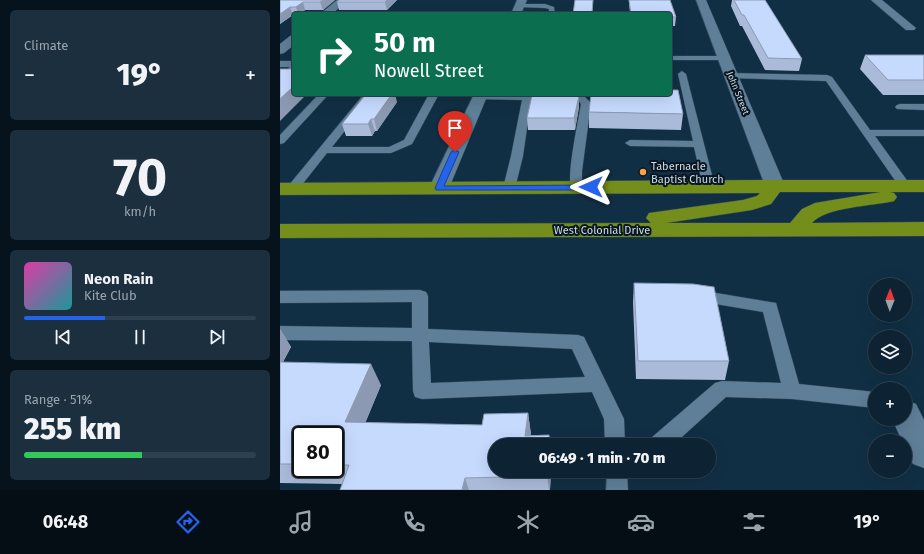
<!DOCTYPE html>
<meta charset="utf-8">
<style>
:root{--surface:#0d2333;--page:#1b2f3f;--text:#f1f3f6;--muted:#9aa4ac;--line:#2d404e;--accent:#2563eb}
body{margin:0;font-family:"Fira Sans",sans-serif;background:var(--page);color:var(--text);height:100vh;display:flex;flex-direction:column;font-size:15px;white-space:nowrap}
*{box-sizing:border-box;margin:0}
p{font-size:13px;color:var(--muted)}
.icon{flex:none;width:22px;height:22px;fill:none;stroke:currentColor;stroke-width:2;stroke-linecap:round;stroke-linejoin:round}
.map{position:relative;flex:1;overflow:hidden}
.side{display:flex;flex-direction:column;gap:10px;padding:10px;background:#07131c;width:280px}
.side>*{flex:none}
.top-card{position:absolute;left:12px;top:12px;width:380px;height:84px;border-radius:4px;box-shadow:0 4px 16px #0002,0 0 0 1px var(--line);background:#0b6e4f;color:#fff;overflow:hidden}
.needle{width:26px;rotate:1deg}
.tools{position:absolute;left:588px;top:278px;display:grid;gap:8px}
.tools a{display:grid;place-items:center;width:44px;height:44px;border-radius:50%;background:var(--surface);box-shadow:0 4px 16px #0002,0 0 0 1px var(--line);font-size:20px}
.speed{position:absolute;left:12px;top:426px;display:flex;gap:8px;font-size:20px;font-weight:700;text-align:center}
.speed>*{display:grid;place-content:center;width:52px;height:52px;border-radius:50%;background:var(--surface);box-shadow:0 4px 16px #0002,0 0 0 1px var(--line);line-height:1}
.speed .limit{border:2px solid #111;border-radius:6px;background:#fff;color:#111}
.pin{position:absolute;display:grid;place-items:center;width:34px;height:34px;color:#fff;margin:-41px -17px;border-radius:50% 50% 50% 0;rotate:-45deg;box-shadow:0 0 4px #0007}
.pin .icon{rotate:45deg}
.me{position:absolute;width:44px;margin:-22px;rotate:270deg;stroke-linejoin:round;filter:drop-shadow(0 0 3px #0008)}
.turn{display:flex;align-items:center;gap:14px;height:84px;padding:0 16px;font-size:18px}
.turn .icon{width:52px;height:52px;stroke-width:2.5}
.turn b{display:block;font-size:28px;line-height:34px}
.big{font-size:30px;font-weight:800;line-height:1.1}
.side .widget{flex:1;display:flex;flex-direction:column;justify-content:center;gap:6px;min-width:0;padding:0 14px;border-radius:6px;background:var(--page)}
.side .dial{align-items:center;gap:0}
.dial b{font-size:52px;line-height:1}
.song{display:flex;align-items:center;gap:12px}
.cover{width:48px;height:48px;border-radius:6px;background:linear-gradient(135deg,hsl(320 70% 55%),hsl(180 70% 35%))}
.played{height:4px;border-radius:2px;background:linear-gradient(90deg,var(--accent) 35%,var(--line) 35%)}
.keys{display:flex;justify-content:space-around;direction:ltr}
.heat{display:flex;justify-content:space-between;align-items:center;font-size:22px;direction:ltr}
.charge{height:6px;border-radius:3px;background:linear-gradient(90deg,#34c759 51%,var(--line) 0)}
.trip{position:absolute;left:208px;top:438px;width:228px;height:40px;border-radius:20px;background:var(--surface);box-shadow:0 4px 16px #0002,0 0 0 1px var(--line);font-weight:800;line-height:40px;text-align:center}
.tabs{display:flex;height:64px;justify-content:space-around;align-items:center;background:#050e14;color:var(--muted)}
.tabs .icon{width:28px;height:28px}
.tabs .on{color:var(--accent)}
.tabs b{font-size:18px;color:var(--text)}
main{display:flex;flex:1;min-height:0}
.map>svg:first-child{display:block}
</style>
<main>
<section class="side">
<div class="widget"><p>Climate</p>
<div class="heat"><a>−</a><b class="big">19°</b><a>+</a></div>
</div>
<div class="widget dial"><b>70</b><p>km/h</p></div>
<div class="widget">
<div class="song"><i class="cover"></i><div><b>Neon Rain</b><p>Kite Club</p></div></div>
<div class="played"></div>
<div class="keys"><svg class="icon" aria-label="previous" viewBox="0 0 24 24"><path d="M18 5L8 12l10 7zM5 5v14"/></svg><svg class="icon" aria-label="pause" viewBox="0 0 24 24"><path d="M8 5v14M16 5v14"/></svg><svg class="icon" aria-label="next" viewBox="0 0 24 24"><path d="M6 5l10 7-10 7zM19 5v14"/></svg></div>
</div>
<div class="widget"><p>Range · 51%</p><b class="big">255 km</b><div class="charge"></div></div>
</section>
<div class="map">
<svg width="644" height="490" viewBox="0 0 644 490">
<rect width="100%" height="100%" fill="#112f44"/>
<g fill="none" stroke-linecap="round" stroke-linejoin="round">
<defs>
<g id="lane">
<polygon points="240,4 265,4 274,7 275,14 269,14 269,9 265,8 238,7 237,6"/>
<polygon points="390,56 444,56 448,58 444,60 390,60"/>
<polygon points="0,61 14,61 14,72 3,82 0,83 0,75 10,67 0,67"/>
<polygon points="402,71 406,74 435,187 433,190 425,190 423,187 414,147 350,146 345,143 350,140 413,141 398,74"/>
<polygon points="452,73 547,75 552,77 590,130 644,130 644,136 595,136 631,186 629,189 621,189 546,81 449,78 448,76 449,74"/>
<polygon points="39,94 49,94 4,143 0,144 0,135"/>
<polygon points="84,94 94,94 52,147 109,147 124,140 149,94 159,94 132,144 111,153 47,153 17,191 9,191 7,188 9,185"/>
<path d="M 199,94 L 295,94 L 304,96 L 311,103 L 302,171 L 302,187 L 300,190 L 292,190 C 285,180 299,118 301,104 L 298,100 L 251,100 L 243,156 L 235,188 L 233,191 L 225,191 L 223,188 L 231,156 L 242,100 L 196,99 L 194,97 Z"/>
<polygon points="620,104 644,104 644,110 617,109 615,107 617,105"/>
<path d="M 140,290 L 146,292 L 148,296 L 148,329 L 298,335 L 304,337 L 344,419 L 345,445 L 325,445 L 324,419 L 312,392 L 142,399 L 135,397 L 133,391 L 132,341 L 0,340 L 0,326 L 132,328 L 132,302 L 0,303 L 0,291 ZM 149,342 L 292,349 L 305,377 L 151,383 Z"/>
<polygon points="418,290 496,303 519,384 595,392 595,408 512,399 446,397 393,445 368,445 371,438 435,383 442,381 501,383 483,312 412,300 410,296 412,292"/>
<polygon points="327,471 347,471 348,490 326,490"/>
</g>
<g id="street">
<polygon points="57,0 68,0 52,14 40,14"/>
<polygon points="237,0 247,0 241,14 231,14"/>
<polygon points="416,0 426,0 505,186 502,190 495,192 488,190 485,186"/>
<polygon points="591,0 602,0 636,28 634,30 626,30"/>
<polygon points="14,35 14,45 4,53 0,54 0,44 10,36"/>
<polygon points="194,94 208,94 169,188 166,192 159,194 152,192 149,188"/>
<polygon points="625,400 636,404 644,420 644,468 633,464 625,447 625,441 622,441 612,419 625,419"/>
</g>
<path id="highway" d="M 495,180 L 644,180 L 644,192 L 610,192 L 614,193 L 617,197 L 614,201 C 593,206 545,207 532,223 L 644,222 L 644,236 L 0,238 L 0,224 L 371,223 L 366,218 L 369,213 L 463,200 L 477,196 L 480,193 L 0,195 L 0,183 ZM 500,192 L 601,192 L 535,203 L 522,209 L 510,223 L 386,223 L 472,210 L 491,204 Z"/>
</defs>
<use href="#lane" stroke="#35495c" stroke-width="1"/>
<use href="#street" stroke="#35495c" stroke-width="1"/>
<use href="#highway" stroke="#35495c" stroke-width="1"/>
<use href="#lane" fill="#5f7f98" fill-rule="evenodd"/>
<use href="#street" fill="#5f7f98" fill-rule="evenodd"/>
<use href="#highway" fill="#738e1b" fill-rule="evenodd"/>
</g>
<g fill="#aabbda" fill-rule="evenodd">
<polygon points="0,0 55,0 43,10 25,10 20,14 14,14 14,15 13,15 0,24"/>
<polygon points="117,0 107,10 59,10 57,2"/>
<polygon points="349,0 390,0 396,17 395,26 390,26 390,14 350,14"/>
<polygon points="452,0 485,0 522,59 519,71 485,70 462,26 460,26 451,6"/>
<polygon points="585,55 644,55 644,95 603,95 580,69"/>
<polygon points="299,96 299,107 295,130 248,130 247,118"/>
<polygon points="117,102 97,131 95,131 92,136 66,136 62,124"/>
<polygon points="309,112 403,114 401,130 309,128"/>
<polygon points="354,283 449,361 445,380 356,379 353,302"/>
<path d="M 0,329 L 11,347 L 3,362 L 101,385 L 85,423 L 202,425 L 248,413 L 251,435 L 269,435 L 271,445 L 215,445 L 271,471 L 270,490 L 60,490 L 62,484 L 0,483 ZM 21,435 L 55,435 L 55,469 L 21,469 Z"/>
</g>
<g fill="#8b99b2">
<polygon points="43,0 55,0 43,10 40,2"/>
<polygon points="107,0 117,0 107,10 105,2"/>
<polygon points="23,2 25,10 20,14 18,14 16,7"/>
<polygon points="10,7 13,15 0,24 0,14"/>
<polygon points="14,86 14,94 27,94 0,121 0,99"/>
<polygon points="112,94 115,94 117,102 97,131 94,119"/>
<polygon points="299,96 299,107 295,130 294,118"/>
<polygon points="91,119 95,131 92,136 88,124"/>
<polygon points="0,329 11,347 0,367"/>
<polygon points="91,364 101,385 77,443 65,422"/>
<polygon points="248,413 251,434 250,445 245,436"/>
<polygon points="269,435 271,445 269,445"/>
<polygon points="267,471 271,471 270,490 269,490 267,476"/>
<polygon points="185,478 189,490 182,490"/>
</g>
<g fill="#c6dafe" stroke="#8b99b2">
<polygon points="0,0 43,0 40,2 23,2 16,7 10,7 0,14"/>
<polygon points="59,0 107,0 105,2 57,2"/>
<polygon points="295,0 313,0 312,14 293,14"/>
<polygon points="349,0 390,0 396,17 390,17 390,14 351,14"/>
<polygon points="454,0 485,0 522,59 488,58 464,15 462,15"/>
<polygon points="585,55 644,55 644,80 608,80"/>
<polygon points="0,69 14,69 14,86 0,99"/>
<polygon points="390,90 398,90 403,114 309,112 311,94 390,94"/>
<polygon points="86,94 112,94 94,119 91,119 88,124 62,124"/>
<polygon points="252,95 299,96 294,118 247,118"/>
<polygon points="354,283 413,284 434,287 449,361 358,361"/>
<polygon points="0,362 91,364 65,422 202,425 204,414 248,413 245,436 269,435 269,445 215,445 215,471 267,471 267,476 185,478 182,490 60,490 69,465 55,465 55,435 21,435 21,464 0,464"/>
</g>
<polygon fill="#2563eb" stroke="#184099" points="175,150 179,152 164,186 311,185 315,187 311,190 156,190 155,188 171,152"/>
<circle fill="#f8a14a" stroke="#09161f" stroke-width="1.5" cx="363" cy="172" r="4"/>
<g text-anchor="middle" stroke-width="4" stroke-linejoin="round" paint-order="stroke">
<g font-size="9" fill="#cbdcea" stroke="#09161f">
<text transform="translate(458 93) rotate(68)" y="3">John Street</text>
</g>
<g font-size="11" fill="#cbdcea" stroke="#09161f" text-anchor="start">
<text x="371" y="170">Tabernacle<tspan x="371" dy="13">Baptist Church</tspan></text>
</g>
<g font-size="11" fill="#cbdcea" stroke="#09161f">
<text x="322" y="234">West Colonial Drive</text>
</g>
</g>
</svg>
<div class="tools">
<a><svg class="needle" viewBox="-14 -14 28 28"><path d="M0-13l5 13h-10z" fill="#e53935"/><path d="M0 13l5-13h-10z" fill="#9aa4ac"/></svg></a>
<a><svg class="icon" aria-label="layers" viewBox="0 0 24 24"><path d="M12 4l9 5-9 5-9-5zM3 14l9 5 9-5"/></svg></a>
<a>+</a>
<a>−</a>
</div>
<div class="speed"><div class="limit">80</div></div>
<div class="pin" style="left:175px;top:152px;background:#d93025"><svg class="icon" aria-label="arrive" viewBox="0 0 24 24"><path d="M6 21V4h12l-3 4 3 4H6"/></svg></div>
<svg class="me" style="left:311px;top:187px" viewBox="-20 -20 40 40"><path d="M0-17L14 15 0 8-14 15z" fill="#2563eb" stroke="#fff" stroke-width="4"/></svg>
<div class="trip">06:49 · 1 min · 70 m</div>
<div class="top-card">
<div class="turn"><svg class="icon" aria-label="right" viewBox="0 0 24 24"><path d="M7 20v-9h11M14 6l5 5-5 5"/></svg><div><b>50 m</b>Nowell Street</div></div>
</div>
</div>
</main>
<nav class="tabs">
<b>06:48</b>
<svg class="icon on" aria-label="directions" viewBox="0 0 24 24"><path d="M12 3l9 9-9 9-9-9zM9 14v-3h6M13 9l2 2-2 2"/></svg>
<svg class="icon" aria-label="music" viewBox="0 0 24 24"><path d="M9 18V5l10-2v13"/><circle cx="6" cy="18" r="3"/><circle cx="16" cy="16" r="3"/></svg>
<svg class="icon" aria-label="phone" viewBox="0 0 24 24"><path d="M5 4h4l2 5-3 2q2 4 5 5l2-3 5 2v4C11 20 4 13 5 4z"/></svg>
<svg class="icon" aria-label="climate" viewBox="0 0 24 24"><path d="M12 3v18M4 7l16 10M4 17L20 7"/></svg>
<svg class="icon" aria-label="car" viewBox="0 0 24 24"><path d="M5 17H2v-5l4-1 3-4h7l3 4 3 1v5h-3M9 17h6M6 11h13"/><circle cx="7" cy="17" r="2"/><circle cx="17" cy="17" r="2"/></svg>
<svg class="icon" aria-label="filters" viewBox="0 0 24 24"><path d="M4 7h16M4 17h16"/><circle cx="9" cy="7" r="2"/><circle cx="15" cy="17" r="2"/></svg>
<b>19°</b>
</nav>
